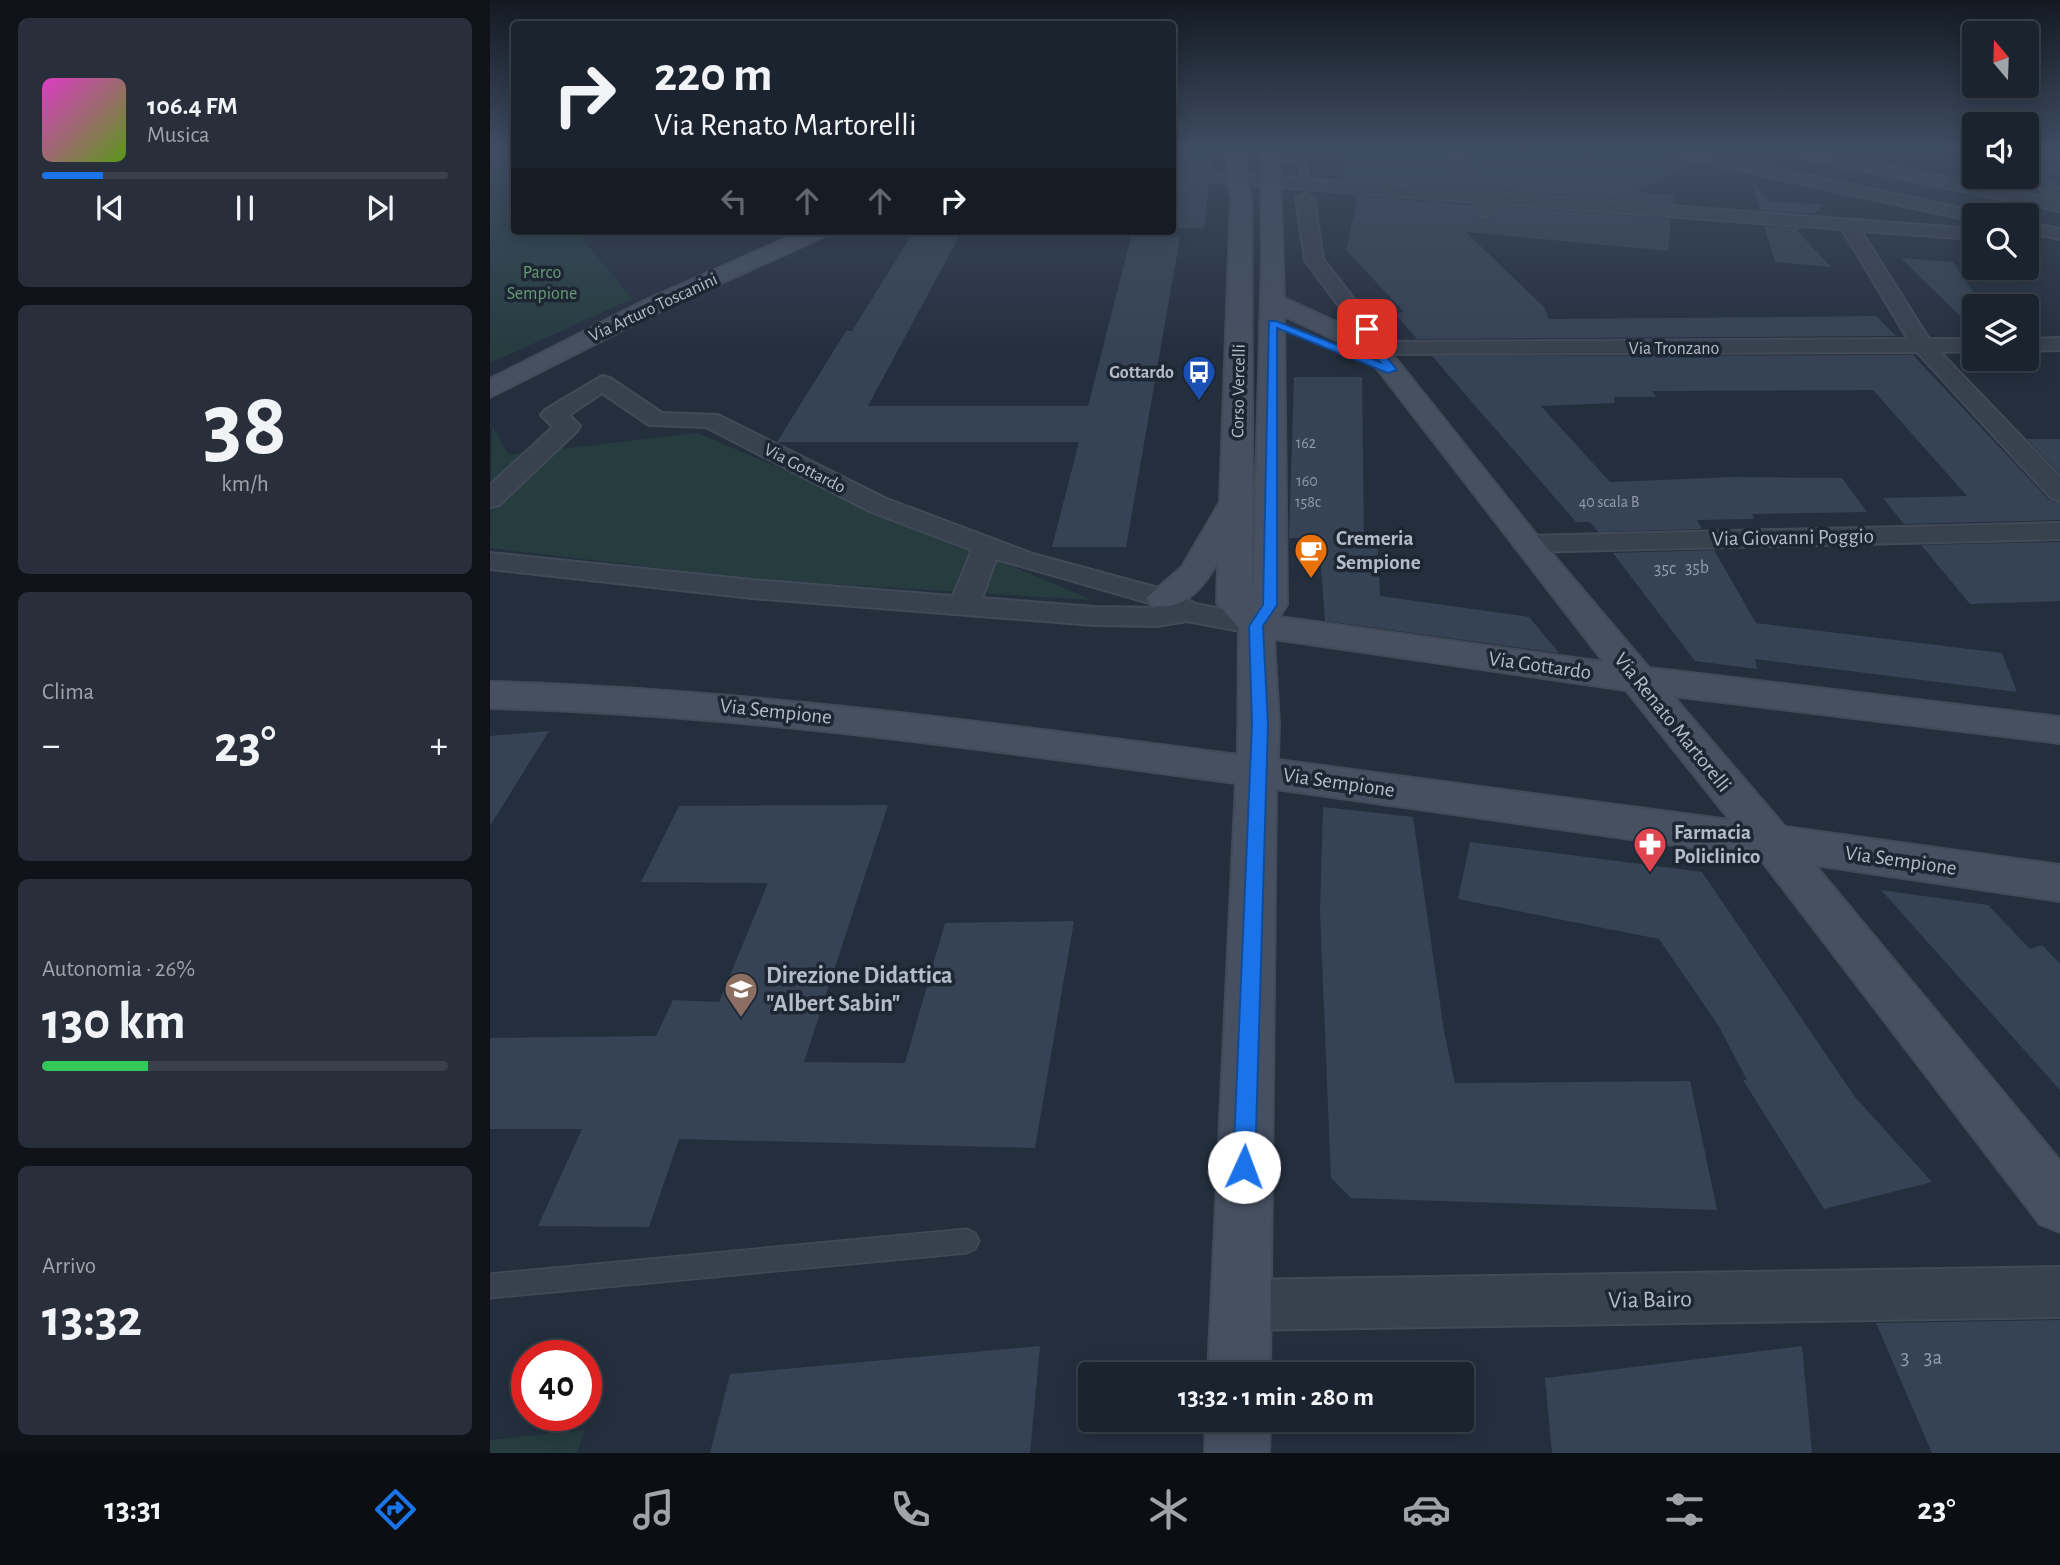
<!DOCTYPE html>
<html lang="it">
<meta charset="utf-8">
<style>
:root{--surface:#1b232e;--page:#282f3a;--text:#f1f3f6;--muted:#a0a4aa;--line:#39404a;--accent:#1a73e8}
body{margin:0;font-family:"Alegreya Sans",sans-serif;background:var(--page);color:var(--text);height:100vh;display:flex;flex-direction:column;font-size:26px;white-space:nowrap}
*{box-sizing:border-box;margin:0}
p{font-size:23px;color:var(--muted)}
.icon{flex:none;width:38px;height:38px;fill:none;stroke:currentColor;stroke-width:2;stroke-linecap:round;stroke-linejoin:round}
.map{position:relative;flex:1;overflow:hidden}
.panel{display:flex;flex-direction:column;gap:18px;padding:18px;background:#0f1319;width:490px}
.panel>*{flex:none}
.guide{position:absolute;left:21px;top:21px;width:665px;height:214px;border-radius:7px;box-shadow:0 4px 18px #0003,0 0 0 2px var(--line);background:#1b232e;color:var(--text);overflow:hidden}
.needle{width:46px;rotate:341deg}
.buttons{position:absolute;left:1472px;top:21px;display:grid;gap:14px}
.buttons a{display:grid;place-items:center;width:77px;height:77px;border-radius:7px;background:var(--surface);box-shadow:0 4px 18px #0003,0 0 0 2px var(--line);font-size:35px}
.speed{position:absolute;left:21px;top:1340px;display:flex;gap:14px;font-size:35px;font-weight:700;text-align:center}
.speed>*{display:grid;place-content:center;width:91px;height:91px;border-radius:50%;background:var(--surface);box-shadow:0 4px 18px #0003,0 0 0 2px var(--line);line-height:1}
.speed .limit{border:10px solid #d22;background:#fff;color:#111}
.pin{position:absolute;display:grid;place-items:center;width:60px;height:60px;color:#fff;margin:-30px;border-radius:14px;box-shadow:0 4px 10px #0006}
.me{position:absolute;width:77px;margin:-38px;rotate:2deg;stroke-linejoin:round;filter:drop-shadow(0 0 5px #0008)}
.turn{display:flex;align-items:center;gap:24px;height:147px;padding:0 28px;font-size:32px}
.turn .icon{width:91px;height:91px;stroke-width:2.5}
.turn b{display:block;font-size:49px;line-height:60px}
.lanes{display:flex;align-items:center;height:66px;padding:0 28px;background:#0003;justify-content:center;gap:35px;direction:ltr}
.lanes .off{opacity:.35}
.big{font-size:52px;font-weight:700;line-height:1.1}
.panel .card{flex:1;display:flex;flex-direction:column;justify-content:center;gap:10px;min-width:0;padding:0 24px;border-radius:10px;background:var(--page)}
.panel .dial{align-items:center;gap:0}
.dial b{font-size:91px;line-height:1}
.song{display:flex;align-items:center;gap:21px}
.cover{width:84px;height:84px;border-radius:10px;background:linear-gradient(135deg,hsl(310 70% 55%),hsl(90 70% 35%))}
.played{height:7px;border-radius:4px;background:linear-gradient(90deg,var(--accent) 15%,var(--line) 15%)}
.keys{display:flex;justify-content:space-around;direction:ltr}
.heat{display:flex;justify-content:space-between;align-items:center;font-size:38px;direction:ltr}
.charge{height:10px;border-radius:5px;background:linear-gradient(90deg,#34c759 26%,var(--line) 0)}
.trip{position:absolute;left:588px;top:1362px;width:396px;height:70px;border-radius:7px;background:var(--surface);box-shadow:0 4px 18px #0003,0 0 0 2px var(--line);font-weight:700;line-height:70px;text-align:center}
.dock{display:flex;height:112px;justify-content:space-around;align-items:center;background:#0b0e12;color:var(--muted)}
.dock .icon{width:49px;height:49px}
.dock .current{color:var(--accent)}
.dock b{font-size:32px;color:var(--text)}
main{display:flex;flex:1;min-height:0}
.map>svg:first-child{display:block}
</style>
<main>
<section class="panel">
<div class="card">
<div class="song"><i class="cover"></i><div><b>106.4 FM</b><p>Musica</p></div></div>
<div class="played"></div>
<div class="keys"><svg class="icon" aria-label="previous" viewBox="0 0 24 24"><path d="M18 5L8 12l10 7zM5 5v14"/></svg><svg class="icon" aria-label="pause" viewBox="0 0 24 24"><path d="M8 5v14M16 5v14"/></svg><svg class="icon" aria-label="next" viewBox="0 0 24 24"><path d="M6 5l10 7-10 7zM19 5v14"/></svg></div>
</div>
<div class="card dial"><b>38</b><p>km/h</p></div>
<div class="card"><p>Clima</p>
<div class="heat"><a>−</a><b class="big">23°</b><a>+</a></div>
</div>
<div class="card"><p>Autonomia · 26%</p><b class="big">130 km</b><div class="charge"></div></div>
<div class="card"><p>Arrivo</p><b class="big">13:32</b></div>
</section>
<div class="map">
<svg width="1570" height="1453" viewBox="0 0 1570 1453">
<rect width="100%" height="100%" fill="#242f3e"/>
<g fill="#263c3f">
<polygon points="0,150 24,150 24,231 86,231 142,299 0,363"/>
<polygon points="2,426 19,455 207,433 602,600 271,580 0,548"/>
<polygon points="95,1430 87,1453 0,1453 0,1440"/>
</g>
<g fill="#364354">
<polygon points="695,150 723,150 721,169 684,166"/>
<polygon points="856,150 952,150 972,188 854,179"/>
<polygon points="974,150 1088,150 1096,160 1117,150 1145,150 1201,163 1146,192 1184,195 1183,204 997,189"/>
<polygon points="1536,150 1570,150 1570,167 1559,177 1536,160"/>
<polygon points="1498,177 1534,177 1546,189 1543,193 1506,185"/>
<polygon points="682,182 719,184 714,228 682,228"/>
<polygon points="1262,183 1279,201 1334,205 1324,214 1270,210"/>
<polygon points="868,196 981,205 989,217 997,220 1009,213 1006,206 1181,219 1178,251 976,232 1054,307 1059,319 1386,316 1406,336 927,339 905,314 914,312 856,250"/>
<polygon points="1274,226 1310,228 1307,231 1341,267 1285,262"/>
<polygon points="424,231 472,231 378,406 598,406 641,237 690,237 636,547 562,547 589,442 287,442 356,331 362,331"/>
<polygon points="1411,258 1463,262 1492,306 1484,306 1484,330"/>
<polygon points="1423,355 1559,500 1570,502 1570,520 1414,524 1393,498 1477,496 1383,390 1162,391 1166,397 1124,397 1125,403 1051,406 1120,482 1245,477 1352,478 1377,512 1262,514 1264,519 1207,520 1212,529 1108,532 1100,522 1086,522 942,356"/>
<polygon points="804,377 872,377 874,537 887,538 890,596 1039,617 1069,653 835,621 829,538 799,538"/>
<polygon points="1537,439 1570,439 1570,473"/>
<polygon points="1570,542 1570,601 1480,604 1431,545"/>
<polygon points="1224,550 1266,623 1512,653 1527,692 1265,659 1267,669 1205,661 1123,553"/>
<polygon points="59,731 0,826 0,736"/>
<polygon points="398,805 314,1062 415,1063 455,923 584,921 545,1148 189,1139 159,1227 48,1226 92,1129 0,1129 0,1038 166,1036 183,1000 229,1002 278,883 151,882 189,806"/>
<polygon points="833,807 923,817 954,1031 965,1083 1200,1081 1227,1210 861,1198 841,1178 830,912"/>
<polygon points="980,842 1212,872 1365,1097 1442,1182 1334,1209 1253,1080 1257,1080 1228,1025 1169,939 968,899"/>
<polygon points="1391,890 1498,905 1540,949 1552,945 1570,964 1570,1090"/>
<polygon points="1570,1320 1570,1453 1442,1453 1386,1323"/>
<polygon points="550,1346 540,1453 220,1453 240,1374"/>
<polygon points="1312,1346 1322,1453 1062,1453 1055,1378"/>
</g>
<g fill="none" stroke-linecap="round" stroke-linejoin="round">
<defs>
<g id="lane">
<polygon points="780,159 815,160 820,184 816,186 812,184 809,164 777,163"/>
<polygon points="477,1229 485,1233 489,1241 485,1249 477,1253 0,1298 0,1274"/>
</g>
<g id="street">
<polygon points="955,150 971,150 995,192 1484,229 1484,239 1371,231 1439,339 1484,339 1484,351 1450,352 1570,477 1570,500 1561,498 1427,352 877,354 867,330 815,260 806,199 815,194 824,199 833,259 884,325 893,342 1418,339 1352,229 1001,203 1006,212 997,217 991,216 983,202 682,179 682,169 977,191"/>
<polygon points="1171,150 1199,150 1484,211 1492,215 1484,215 1484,221 1179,155"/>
<polygon points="1290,150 1319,150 1561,199 1536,176 1536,162 1570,189 1570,211 1298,155"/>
<polygon points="1536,222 1570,229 1570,239 1536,232"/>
<polygon points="1570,338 1570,350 1536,351 1536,339"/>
<path d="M 112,376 L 120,378 L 172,413 L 228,415 L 397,499 L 543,554 L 683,592 L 706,604 L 777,618 L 781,625 L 777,632 L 766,634 L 697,621 L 667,626 L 604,625 L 262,598 L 0,569 L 0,553 L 262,580 L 463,596 L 482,550 L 379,511 L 216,427 L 159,425 L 112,393 L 79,415 L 90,426 L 87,431 L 9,505 L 0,507 L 0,485 L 63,427 L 51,415 L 55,410 ZM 506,559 L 663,604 L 668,608 L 604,607 L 492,598 Z"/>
<polygon points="1570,523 1570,539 1037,552 1027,550 1023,544 1027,538 1037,536"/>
<polygon points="1570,1267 1570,1317 750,1330 732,1323 725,1305 732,1287 750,1280"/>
</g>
<g id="secondary">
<path d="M 739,150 L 757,150 L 757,179 L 761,198 L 763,602 L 772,259 L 771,150 L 789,150 L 794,298 L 894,344 L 1048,537 L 1159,668 L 1570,717 L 1570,743 L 1183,696 L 1295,827 L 1570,865 L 1570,901 L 1325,865 L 1570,1161 L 1570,1232 L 1550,1224 L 1269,857 L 786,789 L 780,1374 L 718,1374 L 746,783 C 498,750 251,714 0,708 L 0,682 C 251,689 499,723 748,755 L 749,628 L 727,603 L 728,561 C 714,587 693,613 661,605 L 656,598 L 692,567 L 730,502 L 741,198 L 737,179 ZM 794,316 L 876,354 L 1114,662 L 789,617 L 797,605 ZM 784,639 L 1136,690 L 1240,820 L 788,760 L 789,724 Z"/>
<polygon points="313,231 340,231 337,235 170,311 0,397 0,379 154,301"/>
<polygon points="716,1419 780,1419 779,1453 715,1453"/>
</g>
</defs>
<use href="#lane" stroke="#414a57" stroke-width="3"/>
<use href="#street" stroke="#414a57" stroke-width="4"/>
<use href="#secondary" stroke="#414a57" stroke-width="4"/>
<use href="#lane" fill="#38414e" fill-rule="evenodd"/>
<use href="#street" fill="#38414e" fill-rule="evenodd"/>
<use href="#secondary" fill="#465061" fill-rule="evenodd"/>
</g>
<linearGradient id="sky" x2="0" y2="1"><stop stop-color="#141a22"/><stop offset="0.42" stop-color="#3f4d63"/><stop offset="1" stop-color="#3f4d63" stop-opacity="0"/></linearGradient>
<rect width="1570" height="353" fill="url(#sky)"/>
<polygon fill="#1a73e8" stroke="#114b97" stroke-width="2" points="779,321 786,321 890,362 880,349 872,329 881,327 890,348 907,370 898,373 787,328 787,605 773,626 778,724 765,1167 762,1175 754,1178 746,1175 743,1167 762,724 759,626 773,605"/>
<defs>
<symbol id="bus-pin" viewBox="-11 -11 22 30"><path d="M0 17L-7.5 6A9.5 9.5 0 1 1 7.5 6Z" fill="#1a4fb4" stroke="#1d2633"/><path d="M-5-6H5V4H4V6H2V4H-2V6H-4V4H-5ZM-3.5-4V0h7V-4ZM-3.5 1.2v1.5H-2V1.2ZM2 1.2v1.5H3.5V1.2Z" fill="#fff"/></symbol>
<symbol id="cafe-pin" viewBox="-11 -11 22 30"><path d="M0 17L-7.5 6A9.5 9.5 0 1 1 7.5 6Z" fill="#e8710a" stroke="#1d2633"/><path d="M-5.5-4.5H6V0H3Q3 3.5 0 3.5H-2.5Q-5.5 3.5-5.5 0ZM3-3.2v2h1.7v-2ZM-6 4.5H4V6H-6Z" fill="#fff"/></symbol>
<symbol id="pharmacy-pin" viewBox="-11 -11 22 30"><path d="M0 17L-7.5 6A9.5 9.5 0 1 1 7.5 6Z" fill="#e0444e" stroke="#1d2633"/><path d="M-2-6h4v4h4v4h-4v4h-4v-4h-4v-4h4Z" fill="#fff"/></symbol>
<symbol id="school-pin" viewBox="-11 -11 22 30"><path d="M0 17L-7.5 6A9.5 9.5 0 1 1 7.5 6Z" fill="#8d6e63" stroke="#1d2633"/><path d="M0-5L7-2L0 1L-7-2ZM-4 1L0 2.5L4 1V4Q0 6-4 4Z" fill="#fff"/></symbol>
</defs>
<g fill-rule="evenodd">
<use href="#bus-pin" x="690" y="353" width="38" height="52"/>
<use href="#cafe-pin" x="802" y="531" width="38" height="52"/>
<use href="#pharmacy-pin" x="1141" y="825" width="38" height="52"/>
<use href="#school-pin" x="232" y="970" width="38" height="52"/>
</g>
<g text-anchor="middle" stroke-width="7" stroke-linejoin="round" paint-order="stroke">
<g font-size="16" fill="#929caa">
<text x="816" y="448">162</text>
<text x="817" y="486">160</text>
<text x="818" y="507">158c</text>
<text x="1119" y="507">40 scala B</text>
</g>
<g font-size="18" fill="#6b9a76" stroke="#1d2633">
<text x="52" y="278">Parco<tspan x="52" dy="21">Sempione</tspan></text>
</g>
<g font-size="18" fill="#b4bcc9" stroke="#1d2633">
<text transform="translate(163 307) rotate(-25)" y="6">Via Arturo Toscanini</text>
<text x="1184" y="354">Via Tronzano</text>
<text transform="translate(748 391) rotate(-89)" y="6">Corso Vercelli</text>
<text transform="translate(315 468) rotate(27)" y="6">Via Gottardo</text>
</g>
<g font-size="18" font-weight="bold" fill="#b4bcc9" stroke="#1d2633" text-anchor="end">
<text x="684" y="378">Gottardo</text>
</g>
<g font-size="18" fill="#929caa">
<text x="1207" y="573">35b</text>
<text x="1175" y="574">35c</text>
</g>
<g font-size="21" fill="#b4bcc9" stroke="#1d2633">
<text transform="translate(1303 537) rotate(-1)" y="7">Via Giovanni Poggio</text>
<text transform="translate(1050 665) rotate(8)" y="7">Via Gottardo</text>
<text transform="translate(286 711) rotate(6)" y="7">Via Sempione</text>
<text transform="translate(1183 722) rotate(51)" y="7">Via Renato Martorelli</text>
<text transform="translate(849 782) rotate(8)" y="7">Via Sempione</text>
<text transform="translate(1411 860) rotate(8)" y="7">Via Sempione</text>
</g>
<g font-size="21" font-weight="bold" fill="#b4bcc9" stroke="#1d2633" text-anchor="start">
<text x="846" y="545">Cremeria<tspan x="846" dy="24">Sempione</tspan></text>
<text x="1184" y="839">Farmacia<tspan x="1184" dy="24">Policlinico</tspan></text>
</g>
<g font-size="21" fill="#929caa">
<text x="1415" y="1364">3</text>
<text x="1443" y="1364">3a</text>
</g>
<g font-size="24" font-weight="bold" fill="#b4bcc9" stroke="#1d2633" text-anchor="start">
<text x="276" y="983">Direzione Didattica<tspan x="276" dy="28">"Albert Sabin"</tspan></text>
</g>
<g font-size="24" fill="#b4bcc9" stroke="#1d2633">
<text transform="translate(1160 1299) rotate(-1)" y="8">Via Bairo</text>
</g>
</g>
</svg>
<div class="buttons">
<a><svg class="needle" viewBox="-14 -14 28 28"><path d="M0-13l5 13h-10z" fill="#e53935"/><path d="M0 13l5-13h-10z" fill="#a0a4aa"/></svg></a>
<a><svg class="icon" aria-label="sound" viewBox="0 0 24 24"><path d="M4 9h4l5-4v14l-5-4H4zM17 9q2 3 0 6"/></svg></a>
<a><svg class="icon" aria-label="search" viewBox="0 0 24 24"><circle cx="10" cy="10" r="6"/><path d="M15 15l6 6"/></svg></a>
<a><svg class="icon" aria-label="layers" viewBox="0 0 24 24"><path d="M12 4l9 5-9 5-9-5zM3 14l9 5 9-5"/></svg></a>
</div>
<div class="speed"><div class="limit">40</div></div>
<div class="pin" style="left:877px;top:329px;background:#d93025"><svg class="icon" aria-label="arrive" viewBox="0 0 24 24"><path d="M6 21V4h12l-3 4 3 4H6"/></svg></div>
<svg class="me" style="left:754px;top:1167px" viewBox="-20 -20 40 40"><circle r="19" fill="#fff"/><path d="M0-13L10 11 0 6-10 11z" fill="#1a73e8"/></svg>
<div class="trip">13:32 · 1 min · 280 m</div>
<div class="guide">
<div class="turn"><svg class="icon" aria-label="right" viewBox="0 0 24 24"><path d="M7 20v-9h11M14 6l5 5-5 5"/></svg><div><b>220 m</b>Via Renato Martorelli</div></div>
<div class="lanes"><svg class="icon off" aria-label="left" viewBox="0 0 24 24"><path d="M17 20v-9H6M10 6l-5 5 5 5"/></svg><svg class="icon off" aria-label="ahead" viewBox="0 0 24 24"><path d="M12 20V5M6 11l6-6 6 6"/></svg><svg class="icon off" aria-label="ahead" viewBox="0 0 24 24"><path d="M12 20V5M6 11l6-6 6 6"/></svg><svg class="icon" aria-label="right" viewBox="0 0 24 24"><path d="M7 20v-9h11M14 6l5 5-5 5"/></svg></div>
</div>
</div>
</main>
<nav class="dock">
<b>13:31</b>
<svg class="icon current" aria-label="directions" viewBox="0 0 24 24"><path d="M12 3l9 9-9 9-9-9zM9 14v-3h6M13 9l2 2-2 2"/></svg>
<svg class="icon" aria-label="music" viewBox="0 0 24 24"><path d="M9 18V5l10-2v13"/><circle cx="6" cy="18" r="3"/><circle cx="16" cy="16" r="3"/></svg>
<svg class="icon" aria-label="phone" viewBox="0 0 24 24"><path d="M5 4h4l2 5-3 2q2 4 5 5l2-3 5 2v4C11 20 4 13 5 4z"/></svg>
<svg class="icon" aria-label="climate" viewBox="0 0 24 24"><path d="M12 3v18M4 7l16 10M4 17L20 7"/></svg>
<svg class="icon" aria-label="car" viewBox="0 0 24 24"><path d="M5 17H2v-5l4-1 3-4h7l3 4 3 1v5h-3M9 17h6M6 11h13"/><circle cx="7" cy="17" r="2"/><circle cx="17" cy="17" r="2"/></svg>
<svg class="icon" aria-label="filters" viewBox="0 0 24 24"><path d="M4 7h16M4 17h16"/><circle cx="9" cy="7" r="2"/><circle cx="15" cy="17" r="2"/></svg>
<b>23°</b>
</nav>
